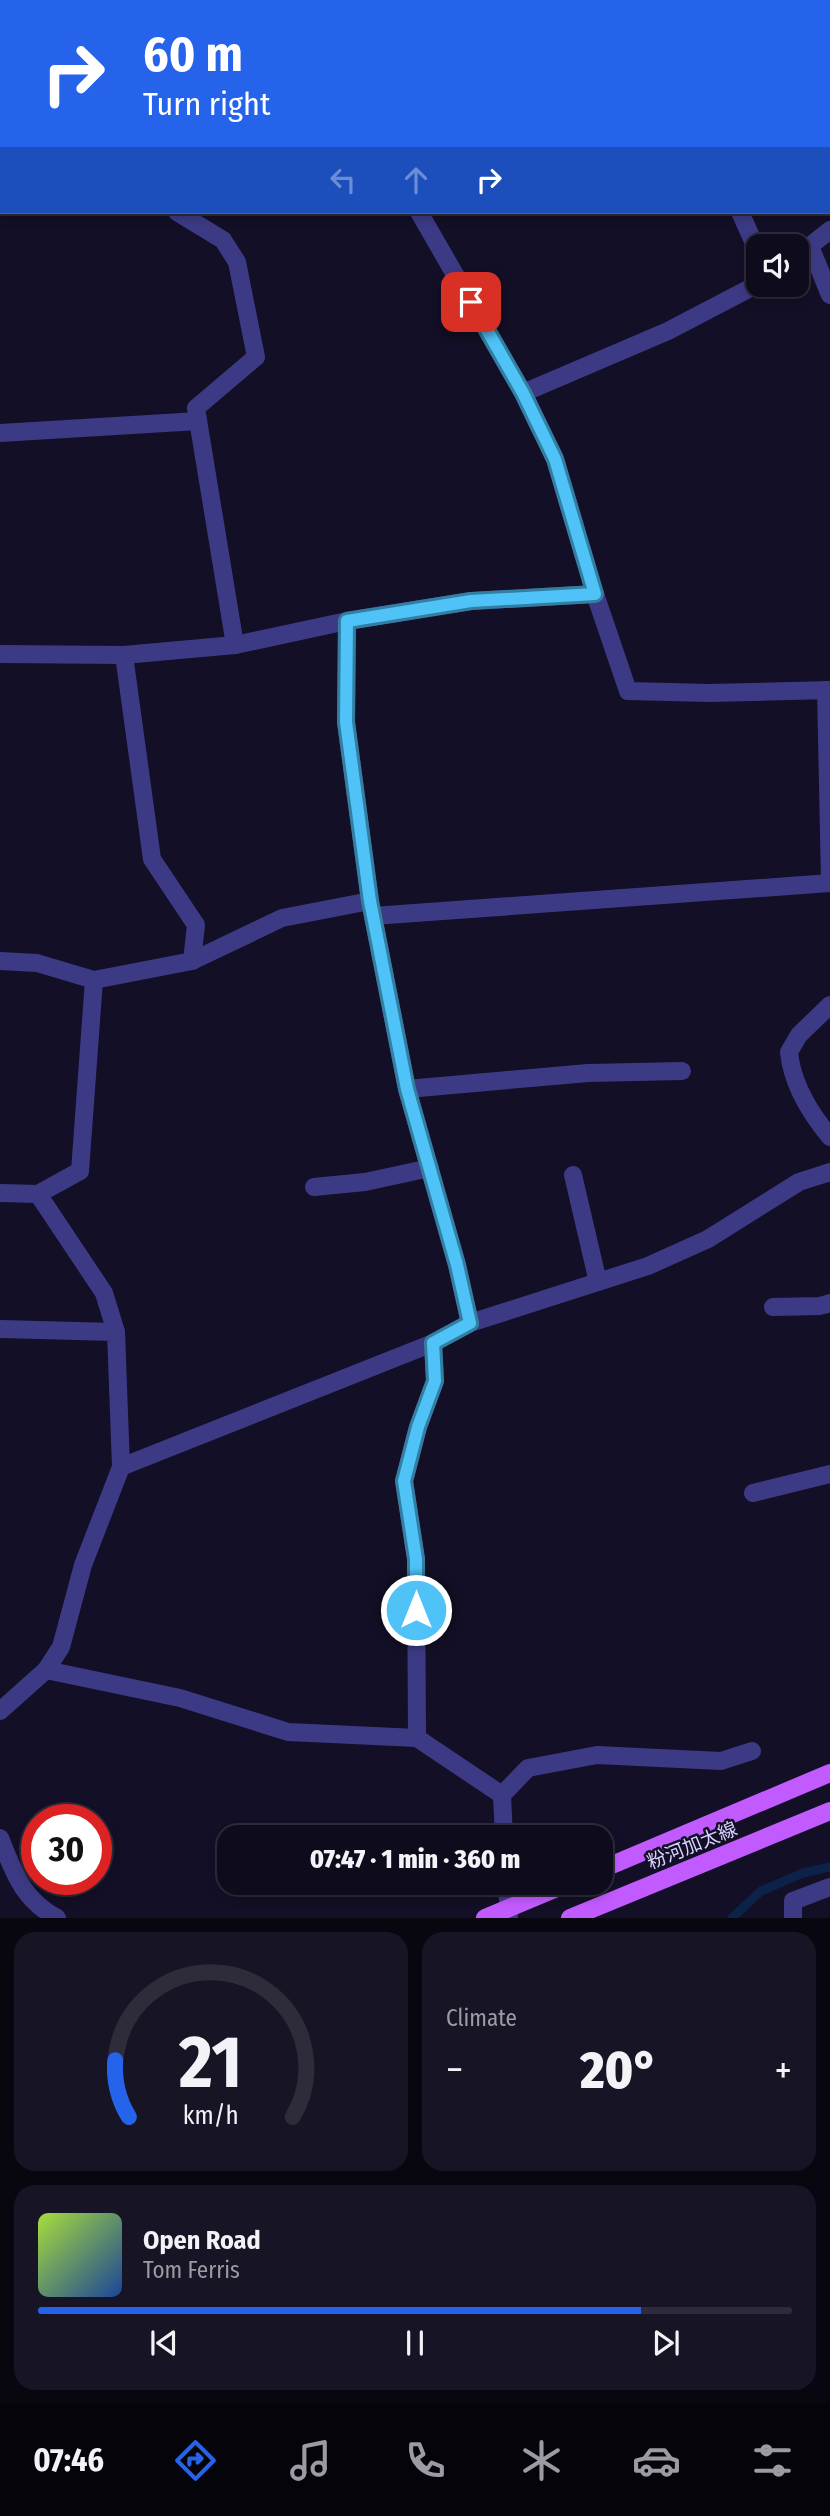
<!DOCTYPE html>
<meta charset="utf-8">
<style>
:root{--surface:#0e0b1c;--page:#171425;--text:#f1f3f6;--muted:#9b9ba3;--line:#2e2b3b;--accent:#2563eb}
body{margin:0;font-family:"Fira Sans Condensed","Noto Sans JP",sans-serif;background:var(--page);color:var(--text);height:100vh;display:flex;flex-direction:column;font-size:26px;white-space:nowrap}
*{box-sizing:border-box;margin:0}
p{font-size:23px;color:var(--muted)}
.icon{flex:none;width:38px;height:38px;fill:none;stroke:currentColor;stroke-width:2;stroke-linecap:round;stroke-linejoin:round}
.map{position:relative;height:1918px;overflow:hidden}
.panel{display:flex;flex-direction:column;gap:14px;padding:14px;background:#08060f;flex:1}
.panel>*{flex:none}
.guide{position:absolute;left:0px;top:0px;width:831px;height:214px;box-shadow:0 4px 10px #0003,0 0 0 2px var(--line);background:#2563eb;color:#fff;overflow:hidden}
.buttons{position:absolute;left:746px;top:234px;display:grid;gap:14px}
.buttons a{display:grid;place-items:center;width:63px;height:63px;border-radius:14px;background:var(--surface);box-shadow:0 4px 10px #0003,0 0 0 2px var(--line);font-size:35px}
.speed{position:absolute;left:21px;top:1804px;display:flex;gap:14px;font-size:35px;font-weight:700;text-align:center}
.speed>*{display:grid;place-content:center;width:91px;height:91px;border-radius:50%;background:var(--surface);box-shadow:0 4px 10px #0003,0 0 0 2px var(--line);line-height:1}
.speed .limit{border:10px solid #d22;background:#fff;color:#111}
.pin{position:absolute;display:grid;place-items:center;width:60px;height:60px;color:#fff;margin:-30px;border-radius:14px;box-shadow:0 4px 10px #0006}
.me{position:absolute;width:77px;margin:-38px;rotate:0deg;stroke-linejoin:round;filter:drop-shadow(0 0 5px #0008)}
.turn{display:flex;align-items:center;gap:24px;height:147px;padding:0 28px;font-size:32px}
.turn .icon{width:91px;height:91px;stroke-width:2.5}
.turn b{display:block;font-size:49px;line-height:60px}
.lanes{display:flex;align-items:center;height:66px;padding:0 28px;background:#0003;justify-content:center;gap:35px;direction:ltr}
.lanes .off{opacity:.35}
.big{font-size:52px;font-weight:800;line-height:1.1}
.panel .widget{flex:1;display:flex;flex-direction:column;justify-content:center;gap:10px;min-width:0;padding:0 24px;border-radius:21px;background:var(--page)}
.panel .dial{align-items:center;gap:0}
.dial svg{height:182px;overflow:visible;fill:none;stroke:var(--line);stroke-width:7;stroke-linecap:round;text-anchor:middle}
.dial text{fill:var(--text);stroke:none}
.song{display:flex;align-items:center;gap:21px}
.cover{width:84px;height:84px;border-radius:10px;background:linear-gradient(135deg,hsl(80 70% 55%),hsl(220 70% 35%))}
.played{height:7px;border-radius:4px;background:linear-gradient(90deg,var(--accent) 80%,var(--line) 80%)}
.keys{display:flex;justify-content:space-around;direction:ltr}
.heat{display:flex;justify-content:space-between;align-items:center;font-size:38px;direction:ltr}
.panel .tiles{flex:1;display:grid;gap:14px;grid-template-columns:1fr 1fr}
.widget:last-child{grid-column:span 2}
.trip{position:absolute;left:217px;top:1825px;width:396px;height:70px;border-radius:21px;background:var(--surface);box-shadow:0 4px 10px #0003,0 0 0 2px var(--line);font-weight:800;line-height:70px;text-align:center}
.dock{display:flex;height:112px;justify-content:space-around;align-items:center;background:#06040b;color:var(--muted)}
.dock .icon{width:49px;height:49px}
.dock .current{color:var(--accent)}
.dock b{font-size:32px;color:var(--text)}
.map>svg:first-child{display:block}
</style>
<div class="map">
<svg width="830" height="1918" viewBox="0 0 830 1918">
<rect width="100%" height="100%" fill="#130f26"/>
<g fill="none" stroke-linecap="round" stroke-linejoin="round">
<polyline stroke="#0c2248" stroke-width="9" points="732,1918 761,1891 803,1873 830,1867"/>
<g stroke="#3d3a85" stroke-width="18">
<polyline points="95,0 95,2"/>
<polyline points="292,0 294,2"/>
<polyline points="251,2 261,0"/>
<polyline points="0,62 2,62"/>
<polyline points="177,212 223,240 237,262 256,357 196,408 235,645"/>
<polyline points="419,212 523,393 555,459 595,594 628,691 709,693 830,690"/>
<polyline points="740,212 758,252"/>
<polyline points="810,246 830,295"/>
<polyline points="796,257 830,230"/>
<polyline points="523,393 668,331 758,284"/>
<polyline points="0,433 198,421"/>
<polyline points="347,621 346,722 370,901 407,1089 457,1265 470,1323"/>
<polyline points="0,654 124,655 235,645 347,621 471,601 595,594"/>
<polyline points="826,690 830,881"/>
<polyline points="373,916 830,883"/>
<polyline points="0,961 37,963 94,980"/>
<polyline points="192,961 282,918 370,901"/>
<path d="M 830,1005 L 799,1035 L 789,1052 C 792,1083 810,1113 830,1137"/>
<polyline points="407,1089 588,1073 682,1071"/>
<polyline points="573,1175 598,1282"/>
<polyline points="314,1187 365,1182 430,1168"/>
<polyline points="0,1193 38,1194 104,1293 116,1332"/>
<polyline points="38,1194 80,1171 94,980 192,961 196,925 152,859 124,655"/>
<polyline points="773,1307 820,1306 830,1303"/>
<polyline points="0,1329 116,1332 121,1467"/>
<polyline points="433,1343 435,1381 418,1427 404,1481 416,1559 417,1738 502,1795 504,1838"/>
<polyline points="753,1493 830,1474"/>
<polyline points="46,1670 180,1698 288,1732 417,1738"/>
<polyline points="0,1711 46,1670 61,1647 83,1565 121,1467 433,1343 470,1323 648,1266 708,1239 799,1182 830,1172"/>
<polyline points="502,1795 528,1768 597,1755 721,1761 752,1751"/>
<path d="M 0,1838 C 14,1872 22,1899 57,1918"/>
<polyline points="507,1883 509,1918"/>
<polyline points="793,1918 793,1901 830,1887"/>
</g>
<g stroke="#c25bff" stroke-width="18">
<polyline points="600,1870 830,1773"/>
<polyline points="485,1918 569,1883"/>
<polyline points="570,1918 830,1811"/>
</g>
</g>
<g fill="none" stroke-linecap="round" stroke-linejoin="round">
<defs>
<polyline id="route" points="416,1610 416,1559 404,1481 418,1427 435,1381 433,1343 470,1323 457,1265 407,1089 370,901 346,722 347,621 471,601 595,594 555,459 523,393 471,302"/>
</defs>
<use href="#route" stroke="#337fa1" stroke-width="18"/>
<use href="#route" stroke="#4fc3f7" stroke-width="12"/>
</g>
<g text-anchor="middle" stroke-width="5" stroke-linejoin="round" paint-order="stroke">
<g font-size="19" fill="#d9d4ff" stroke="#130f26">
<text transform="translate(692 1845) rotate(-22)" y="7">粉河加太線</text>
</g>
</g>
</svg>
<div class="buttons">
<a><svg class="icon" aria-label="sound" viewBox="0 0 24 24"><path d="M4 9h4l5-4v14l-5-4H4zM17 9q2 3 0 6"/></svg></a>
</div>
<div class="speed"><div class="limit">30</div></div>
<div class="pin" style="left:471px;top:302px;background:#d93025"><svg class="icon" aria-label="arrive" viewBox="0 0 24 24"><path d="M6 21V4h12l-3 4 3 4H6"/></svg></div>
<svg class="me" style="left:416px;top:1610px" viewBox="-20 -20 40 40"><circle r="17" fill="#4fc3f7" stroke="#fff" stroke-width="3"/><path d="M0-11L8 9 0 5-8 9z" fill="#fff"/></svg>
<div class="trip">07:47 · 1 min · 360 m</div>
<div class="guide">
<div class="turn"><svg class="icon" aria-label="right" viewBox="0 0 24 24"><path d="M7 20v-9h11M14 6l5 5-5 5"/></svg><div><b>60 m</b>Turn right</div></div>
<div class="lanes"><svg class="icon off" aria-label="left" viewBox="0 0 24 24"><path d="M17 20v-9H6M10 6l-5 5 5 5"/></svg><svg class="icon off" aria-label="ahead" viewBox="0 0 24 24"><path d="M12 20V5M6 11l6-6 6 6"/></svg><svg class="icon" aria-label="right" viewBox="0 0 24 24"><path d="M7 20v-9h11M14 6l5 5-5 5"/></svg></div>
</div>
</div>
<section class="panel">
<div class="tiles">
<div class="widget dial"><svg viewBox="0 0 100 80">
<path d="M14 69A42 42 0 1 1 86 69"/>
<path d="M14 69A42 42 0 0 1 8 44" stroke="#2563eb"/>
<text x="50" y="56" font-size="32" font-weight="700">21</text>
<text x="50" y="72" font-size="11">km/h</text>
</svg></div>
<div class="widget"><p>Climate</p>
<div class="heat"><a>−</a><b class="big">20°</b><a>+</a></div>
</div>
<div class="widget">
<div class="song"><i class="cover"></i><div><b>Open Road</b><p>Tom Ferris</p></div></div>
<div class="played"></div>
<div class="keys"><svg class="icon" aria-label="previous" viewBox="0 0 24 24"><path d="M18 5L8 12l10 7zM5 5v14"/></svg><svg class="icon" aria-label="pause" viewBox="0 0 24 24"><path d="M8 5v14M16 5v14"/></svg><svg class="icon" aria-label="next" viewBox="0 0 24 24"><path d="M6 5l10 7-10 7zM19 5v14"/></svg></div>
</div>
</div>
</section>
<nav class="dock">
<b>07:46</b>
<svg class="icon current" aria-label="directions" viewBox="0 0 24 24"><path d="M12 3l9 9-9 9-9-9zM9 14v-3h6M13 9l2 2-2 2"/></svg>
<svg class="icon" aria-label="music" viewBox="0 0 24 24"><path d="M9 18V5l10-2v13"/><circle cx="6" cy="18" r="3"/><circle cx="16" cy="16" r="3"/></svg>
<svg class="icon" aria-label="phone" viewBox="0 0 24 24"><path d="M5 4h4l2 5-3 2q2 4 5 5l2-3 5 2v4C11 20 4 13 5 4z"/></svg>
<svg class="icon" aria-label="climate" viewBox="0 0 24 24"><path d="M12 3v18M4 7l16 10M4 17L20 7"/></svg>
<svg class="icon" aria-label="car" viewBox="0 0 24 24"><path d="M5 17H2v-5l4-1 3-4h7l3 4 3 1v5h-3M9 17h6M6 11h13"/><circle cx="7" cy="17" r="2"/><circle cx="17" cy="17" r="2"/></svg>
<svg class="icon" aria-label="filters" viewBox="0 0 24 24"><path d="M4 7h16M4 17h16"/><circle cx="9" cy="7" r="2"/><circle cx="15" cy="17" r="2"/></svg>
</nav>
